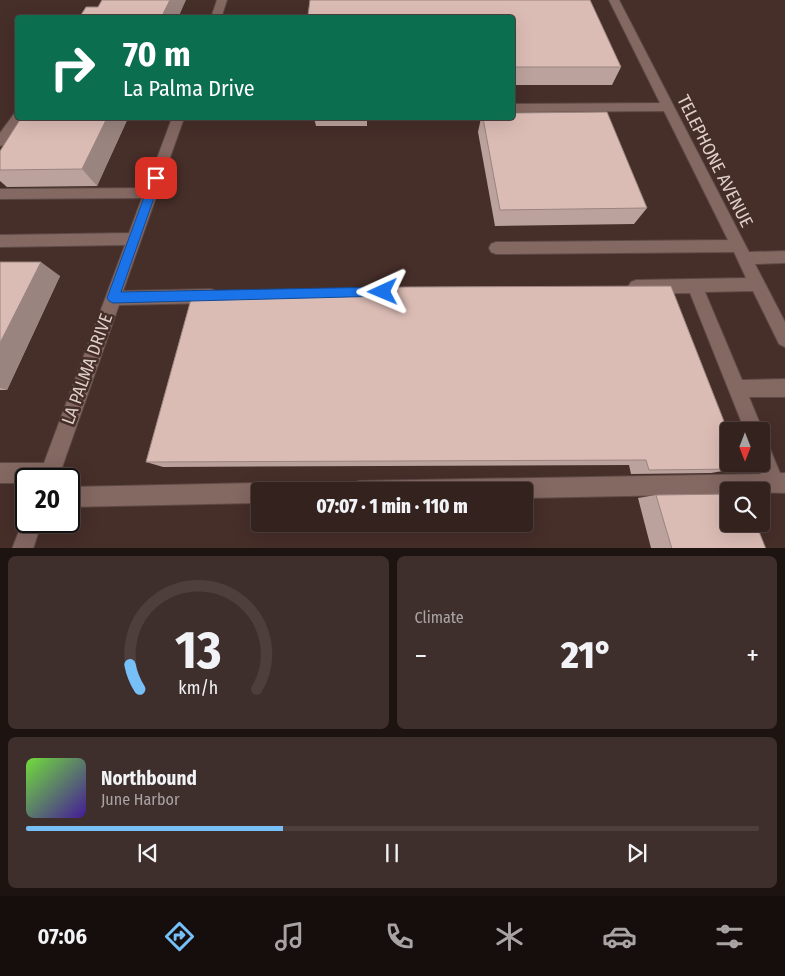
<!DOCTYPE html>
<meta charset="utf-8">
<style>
:root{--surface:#34221f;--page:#3f2f2c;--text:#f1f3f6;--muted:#a9a4a4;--line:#4e3f3d;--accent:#77c0f7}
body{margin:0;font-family:"Fira Sans Condensed",sans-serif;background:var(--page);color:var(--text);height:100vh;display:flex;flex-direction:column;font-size:19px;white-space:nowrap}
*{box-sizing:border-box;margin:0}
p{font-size:16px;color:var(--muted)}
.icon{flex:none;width:28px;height:28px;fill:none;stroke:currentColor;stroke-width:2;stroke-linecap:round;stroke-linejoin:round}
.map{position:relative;height:548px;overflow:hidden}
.panel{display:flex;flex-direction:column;gap:8px;padding:8px;background:#1d1311;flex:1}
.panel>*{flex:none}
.banner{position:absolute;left:15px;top:15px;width:500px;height:105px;border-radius:5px;box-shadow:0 5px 20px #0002,0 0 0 1px var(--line);background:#0b6e4f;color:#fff;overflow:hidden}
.needle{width:32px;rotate:180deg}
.controls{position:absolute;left:720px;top:422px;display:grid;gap:10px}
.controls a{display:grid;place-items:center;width:50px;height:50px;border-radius:5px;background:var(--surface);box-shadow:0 5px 20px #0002,0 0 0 1px var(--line);font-size:25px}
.speed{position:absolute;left:15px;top:468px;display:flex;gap:10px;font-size:25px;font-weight:700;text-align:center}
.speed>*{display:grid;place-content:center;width:65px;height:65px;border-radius:50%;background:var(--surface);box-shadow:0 5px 20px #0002,0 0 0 1px var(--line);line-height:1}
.speed .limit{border:2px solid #111;border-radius:8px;background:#fff;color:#111}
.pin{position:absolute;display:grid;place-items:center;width:42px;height:42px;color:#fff;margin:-21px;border-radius:10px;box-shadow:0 2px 8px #0006}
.me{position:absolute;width:55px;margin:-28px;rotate:269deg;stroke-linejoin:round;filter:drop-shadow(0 0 4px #0008)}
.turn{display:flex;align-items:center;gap:18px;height:105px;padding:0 25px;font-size:22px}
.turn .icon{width:65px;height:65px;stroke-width:2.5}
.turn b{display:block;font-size:35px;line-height:42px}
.big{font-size:38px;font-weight:800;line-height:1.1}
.panel .card{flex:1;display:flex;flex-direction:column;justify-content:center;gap:8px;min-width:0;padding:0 18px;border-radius:8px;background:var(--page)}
.panel .dial{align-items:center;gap:0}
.dial svg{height:130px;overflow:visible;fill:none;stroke:var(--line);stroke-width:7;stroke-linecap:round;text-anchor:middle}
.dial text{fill:var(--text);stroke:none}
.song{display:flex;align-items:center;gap:15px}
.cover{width:60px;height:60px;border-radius:8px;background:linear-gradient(135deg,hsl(100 70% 55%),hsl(260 70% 35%))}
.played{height:5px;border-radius:2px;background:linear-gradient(90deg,var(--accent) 35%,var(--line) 35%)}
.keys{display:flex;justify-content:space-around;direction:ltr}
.heat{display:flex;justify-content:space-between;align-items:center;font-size:28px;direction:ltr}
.panel .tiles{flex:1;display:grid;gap:8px;grid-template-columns:1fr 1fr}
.card:last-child{grid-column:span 2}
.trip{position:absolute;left:251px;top:482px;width:282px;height:50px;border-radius:5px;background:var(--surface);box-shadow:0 5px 20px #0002,0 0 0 1px var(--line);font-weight:800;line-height:50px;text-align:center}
.tabs{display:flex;height:80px;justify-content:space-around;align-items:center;background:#150e0c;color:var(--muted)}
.tabs .icon{width:35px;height:35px}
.tabs .on{color:var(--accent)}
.tabs b{font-size:22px;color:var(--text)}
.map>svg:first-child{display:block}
</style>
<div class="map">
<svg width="785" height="549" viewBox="0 0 785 549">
<rect width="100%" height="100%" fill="#462e29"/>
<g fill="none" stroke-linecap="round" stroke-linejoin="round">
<defs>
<g id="minor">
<polygon points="217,0 227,0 221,18 211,18"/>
<polygon points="609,0 619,0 749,252 785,251 785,263 755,264 785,322 785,347 779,344 753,291 705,292 742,380 785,379 785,397 749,397 763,431 761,436 761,431 745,431 690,293 636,294 631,292 628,287 631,282 636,280 746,278 734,252 496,254 491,252 489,248 491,244 496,242 728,240 664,111 512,112 512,104 660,103"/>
<polygon points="18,113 18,118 24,118 4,145 0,146 0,133 14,114"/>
<polygon points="172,118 184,118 123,291 211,289 216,291 219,296 216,301 211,303 119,305 58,479 26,479 26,483 0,483 0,463 44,463 125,245 0,247 0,235 129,233 142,198 0,199 0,189 146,188"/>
<polygon points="761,442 768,444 780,473 785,473 785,493 729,491 729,494 525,498 525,491 349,491 352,484 359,481 761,474 757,464 761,464"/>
<polygon points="260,483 267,486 269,491 260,491 260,503 69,507 69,487"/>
<polygon points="26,513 26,521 42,521 33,549 12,549"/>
</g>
</defs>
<use href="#minor" stroke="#5e4a45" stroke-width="2"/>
<use href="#minor" fill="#846862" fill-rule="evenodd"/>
</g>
<g fill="#bca29c">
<polygon points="512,18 621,67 612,85 512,85"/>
<polygon points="128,118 97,186 7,187 0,181 0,151"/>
<polygon points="314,118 367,118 367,126 316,126"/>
<polygon points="481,118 512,118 647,208 634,224 495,226 478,132"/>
<polygon points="0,262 60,276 7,390 0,390"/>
<polygon points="193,292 729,464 735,469 711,473 631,474 629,465 163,467 146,462"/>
<polygon points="656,495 766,549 634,549 651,548 638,498"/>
</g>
<g fill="#99847f">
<polygon points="170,0 186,0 178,18 161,18"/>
<polygon points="107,118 128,118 97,186 82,169"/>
<polygon points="41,262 60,276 7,390 0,388 0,343"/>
</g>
<g fill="#dbbcb5" stroke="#99847f">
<polygon points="102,0 170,0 161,18 79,18 86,7 98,7"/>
<polygon points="310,0 590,0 621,67 512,67 512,18 259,18 260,15 308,15"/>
<polygon points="607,112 647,208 500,210 483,118 512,118 512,113"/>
<polygon points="21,118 107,118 82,169 0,170 0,151"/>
<polygon points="0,262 41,262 0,343"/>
<polygon points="671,286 729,434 729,464 733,464 735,469 649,470 646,460 146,462 193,292 405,287"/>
<polygon points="729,494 729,524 756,524 766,549 672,549 656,495"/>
</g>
<polygon fill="#1a73e8" stroke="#114b97" points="156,174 161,178 121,292 383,287 387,288 389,292 387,296 113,303 109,301 107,298 151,178"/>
<g text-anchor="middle" stroke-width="5" stroke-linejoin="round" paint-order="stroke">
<g font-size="18" fill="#dfcfcb" stroke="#462e29">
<text transform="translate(715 161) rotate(63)" y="6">TELEPHONE AVENUE</text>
<text transform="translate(87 369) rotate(-70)" y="6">LA PALMA DRIVE</text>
</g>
</g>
</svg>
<div class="controls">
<a><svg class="needle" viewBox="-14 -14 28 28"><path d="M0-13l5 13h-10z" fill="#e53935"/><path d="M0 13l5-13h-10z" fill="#a9a4a4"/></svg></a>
<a><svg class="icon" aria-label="search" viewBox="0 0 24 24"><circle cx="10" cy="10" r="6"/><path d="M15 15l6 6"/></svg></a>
</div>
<div class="speed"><div class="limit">20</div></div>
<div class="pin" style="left:156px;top:178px;background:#d93025"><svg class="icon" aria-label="arrive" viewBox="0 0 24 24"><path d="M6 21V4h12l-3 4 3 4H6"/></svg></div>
<svg class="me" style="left:383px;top:292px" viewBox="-20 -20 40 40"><path d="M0-17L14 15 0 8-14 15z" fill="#1a73e8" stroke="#fff" stroke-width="4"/></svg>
<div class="trip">07:07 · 1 min · 110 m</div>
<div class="banner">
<div class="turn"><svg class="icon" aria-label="right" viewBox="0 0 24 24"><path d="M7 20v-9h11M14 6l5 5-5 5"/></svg><div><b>70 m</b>La Palma Drive</div></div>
</div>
</div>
<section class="panel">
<div class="tiles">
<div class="card dial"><svg viewBox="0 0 100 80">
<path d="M14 69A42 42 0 1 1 86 69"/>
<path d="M14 69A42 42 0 0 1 8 54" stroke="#77c0f7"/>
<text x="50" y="56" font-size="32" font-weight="700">13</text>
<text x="50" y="72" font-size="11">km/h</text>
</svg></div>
<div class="card"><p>Climate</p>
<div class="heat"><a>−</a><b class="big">21°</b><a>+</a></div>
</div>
<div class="card">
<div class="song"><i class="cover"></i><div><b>Northbound</b><p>June Harbor</p></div></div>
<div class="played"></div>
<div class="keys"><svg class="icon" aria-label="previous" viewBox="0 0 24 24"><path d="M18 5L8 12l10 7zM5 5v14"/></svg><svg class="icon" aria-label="pause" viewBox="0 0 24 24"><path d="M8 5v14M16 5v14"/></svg><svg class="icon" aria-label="next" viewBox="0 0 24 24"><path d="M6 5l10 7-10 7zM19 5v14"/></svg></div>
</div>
</div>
</section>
<nav class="tabs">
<b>07:06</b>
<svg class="icon on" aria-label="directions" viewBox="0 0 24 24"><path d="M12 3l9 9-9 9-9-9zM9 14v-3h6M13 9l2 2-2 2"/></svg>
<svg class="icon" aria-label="music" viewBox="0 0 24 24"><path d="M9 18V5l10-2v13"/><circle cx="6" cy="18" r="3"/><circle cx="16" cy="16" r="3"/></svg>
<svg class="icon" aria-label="phone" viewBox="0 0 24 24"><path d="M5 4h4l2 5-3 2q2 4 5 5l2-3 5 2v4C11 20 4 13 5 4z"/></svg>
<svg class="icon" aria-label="climate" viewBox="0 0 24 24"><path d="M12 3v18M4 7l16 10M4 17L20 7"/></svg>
<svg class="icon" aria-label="car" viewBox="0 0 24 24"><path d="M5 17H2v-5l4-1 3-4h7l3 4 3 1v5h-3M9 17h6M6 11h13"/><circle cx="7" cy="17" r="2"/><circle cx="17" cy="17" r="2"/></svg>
<svg class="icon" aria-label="filters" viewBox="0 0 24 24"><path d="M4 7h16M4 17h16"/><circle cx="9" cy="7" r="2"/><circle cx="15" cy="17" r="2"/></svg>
</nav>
